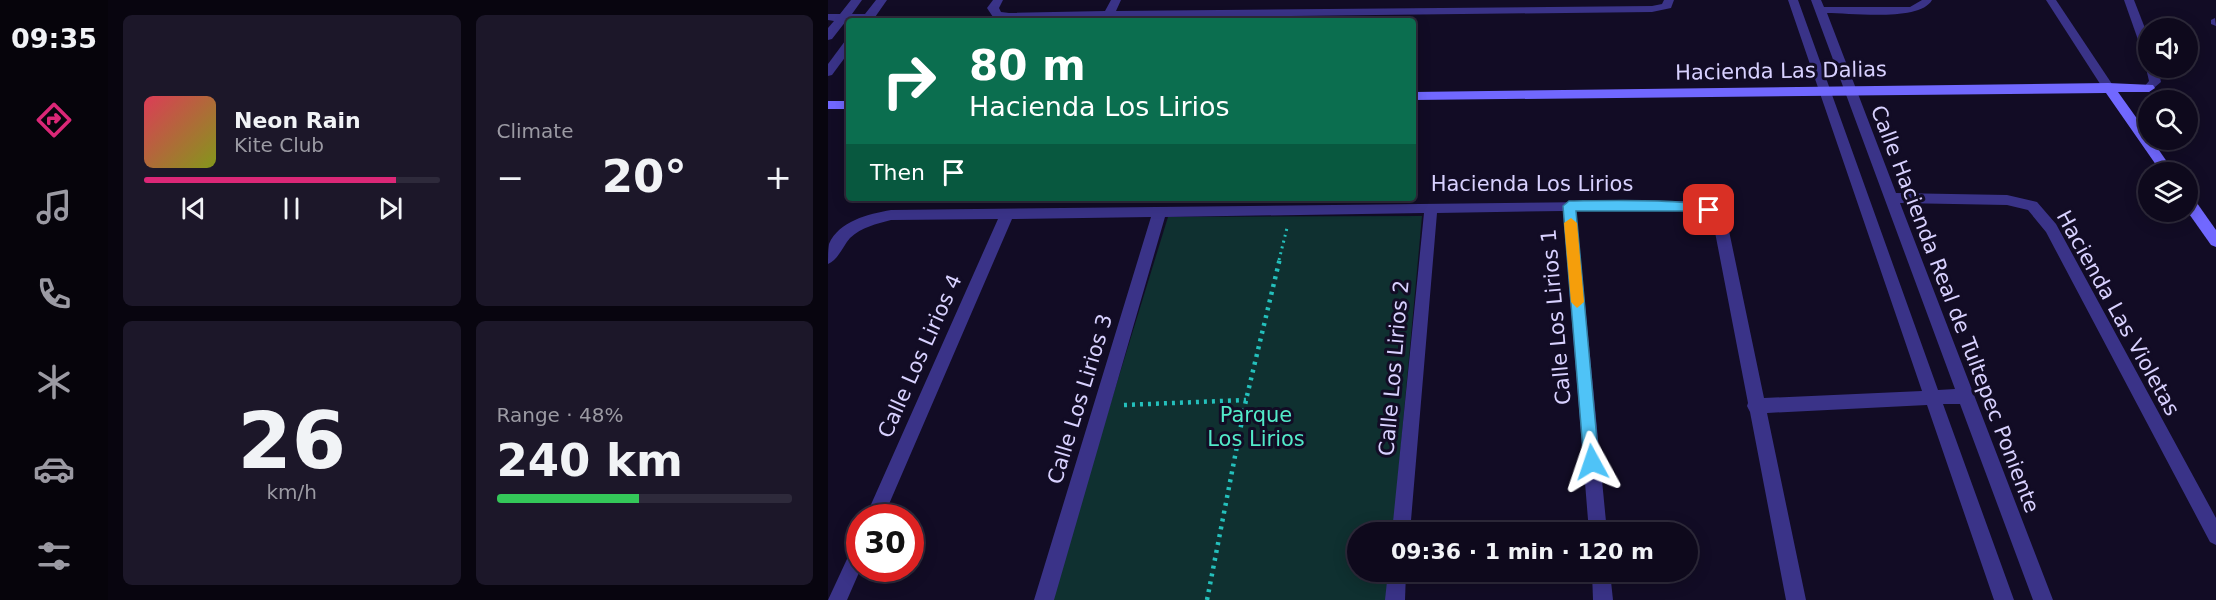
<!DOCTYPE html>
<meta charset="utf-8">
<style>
:root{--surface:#0e091c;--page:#1c1729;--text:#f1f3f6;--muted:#9b9aa3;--line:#2e2a3b;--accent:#db2777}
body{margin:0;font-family:"DejaVu Sans",sans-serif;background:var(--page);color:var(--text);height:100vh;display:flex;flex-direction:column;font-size:22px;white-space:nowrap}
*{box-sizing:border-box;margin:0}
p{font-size:20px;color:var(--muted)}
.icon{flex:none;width:33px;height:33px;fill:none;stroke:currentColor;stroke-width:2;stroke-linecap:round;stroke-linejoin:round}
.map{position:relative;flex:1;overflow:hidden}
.panel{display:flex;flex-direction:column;gap:15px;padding:15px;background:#08050f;width:720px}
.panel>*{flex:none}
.hud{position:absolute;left:18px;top:18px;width:570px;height:183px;border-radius:6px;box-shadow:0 3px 15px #0003,0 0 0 2px var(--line);background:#0b6e4f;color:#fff;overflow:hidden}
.tools{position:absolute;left:1310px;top:18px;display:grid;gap:12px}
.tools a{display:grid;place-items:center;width:60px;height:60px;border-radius:50%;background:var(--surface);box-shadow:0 3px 15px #0003,0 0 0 2px var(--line);font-size:30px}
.speed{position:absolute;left:18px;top:504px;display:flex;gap:12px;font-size:30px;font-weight:700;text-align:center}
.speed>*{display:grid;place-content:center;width:78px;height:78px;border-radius:50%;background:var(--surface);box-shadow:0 3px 15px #0003,0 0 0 2px var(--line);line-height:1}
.speed .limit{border:9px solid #d22;background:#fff;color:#111}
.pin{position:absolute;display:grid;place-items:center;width:51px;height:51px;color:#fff;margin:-26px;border-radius:12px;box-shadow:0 3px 9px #0006}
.me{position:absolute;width:66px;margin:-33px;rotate:355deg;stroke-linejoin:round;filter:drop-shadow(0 0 4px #0008)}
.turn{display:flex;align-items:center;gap:21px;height:126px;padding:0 24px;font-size:27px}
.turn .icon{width:78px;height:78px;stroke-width:2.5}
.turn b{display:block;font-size:42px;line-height:51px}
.then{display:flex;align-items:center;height:57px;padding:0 24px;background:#0003;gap:12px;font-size:22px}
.big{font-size:45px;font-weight:600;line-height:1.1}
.panel .tile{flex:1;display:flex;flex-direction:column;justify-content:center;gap:9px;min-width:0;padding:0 21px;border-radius:9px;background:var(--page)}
.panel .dial{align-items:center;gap:0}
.dial b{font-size:78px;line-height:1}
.song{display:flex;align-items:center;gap:18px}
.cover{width:72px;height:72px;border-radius:9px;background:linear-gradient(135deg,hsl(350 70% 55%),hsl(70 70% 35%))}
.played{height:6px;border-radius:3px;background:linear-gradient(90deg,var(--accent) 85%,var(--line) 85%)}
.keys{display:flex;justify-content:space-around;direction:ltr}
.heat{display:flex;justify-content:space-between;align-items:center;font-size:33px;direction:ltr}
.charge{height:9px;border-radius:4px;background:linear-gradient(90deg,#34c759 48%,var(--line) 0)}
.panel .tiles{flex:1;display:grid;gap:15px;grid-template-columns:repeat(2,1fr)}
.trip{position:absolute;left:519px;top:522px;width:351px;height:60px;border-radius:30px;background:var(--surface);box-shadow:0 3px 15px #0003,0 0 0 2px var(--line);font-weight:600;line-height:60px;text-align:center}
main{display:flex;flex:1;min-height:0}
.dock{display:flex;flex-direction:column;width:108px;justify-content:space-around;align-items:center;background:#06040b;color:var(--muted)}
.dock .icon{width:42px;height:42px}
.dock .active{color:var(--accent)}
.dock b{font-size:27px;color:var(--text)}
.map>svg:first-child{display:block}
</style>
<main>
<nav class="dock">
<b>09:35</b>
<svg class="icon active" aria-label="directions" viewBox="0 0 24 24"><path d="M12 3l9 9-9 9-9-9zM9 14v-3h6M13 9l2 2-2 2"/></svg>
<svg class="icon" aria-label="music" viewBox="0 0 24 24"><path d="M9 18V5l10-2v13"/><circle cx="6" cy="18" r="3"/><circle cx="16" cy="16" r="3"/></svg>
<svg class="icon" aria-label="phone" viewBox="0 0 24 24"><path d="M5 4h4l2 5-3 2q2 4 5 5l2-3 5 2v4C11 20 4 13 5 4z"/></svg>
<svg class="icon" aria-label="climate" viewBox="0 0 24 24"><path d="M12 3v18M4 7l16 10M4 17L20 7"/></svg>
<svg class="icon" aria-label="car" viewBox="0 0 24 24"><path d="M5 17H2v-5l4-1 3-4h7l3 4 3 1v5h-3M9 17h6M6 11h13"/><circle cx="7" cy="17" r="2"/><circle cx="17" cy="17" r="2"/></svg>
<svg class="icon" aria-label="filters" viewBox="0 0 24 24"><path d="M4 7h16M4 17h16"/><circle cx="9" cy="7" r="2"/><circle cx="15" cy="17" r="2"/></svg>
</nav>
<section class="panel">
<div class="tiles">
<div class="tile">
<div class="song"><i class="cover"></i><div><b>Neon Rain</b><p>Kite Club</p></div></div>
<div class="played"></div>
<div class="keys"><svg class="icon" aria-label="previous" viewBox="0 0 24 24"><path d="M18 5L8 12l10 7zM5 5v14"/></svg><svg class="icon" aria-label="pause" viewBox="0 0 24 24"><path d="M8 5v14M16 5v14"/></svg><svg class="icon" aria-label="next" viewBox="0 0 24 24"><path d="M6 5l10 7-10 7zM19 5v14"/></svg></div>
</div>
<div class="tile"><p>Climate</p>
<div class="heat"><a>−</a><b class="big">20°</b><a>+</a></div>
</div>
<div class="tile dial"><b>26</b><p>km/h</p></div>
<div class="tile"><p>Range · 48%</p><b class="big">240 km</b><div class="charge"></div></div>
</div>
</section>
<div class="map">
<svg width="1388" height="600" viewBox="0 0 1388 600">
<rect width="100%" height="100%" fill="#120c25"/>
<polygon fill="#0f3030" points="594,216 565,532 530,532 530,572 561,572 558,600 222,600 340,217"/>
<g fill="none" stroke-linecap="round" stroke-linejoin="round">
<polyline stroke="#24c0bc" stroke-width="3" stroke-dasharray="2 4" stroke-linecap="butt" points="451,260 459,228"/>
<g stroke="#24c0bc" stroke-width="4.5" stroke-dasharray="3 5" stroke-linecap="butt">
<polyline points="296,405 418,400"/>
<polyline points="379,600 418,400 452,258"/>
</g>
<g fill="#3a3388" fill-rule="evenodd">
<polygon points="23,0 34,0 24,14 37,14 48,0 59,0 45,20 18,21 4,39 0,40 0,28 6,21 0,20 0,14 12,14"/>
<polygon points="165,0 175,0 171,8 173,12 181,13 277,11 283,0 293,0 288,11 824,6 834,4 836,0 846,0 843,8 824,12 181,19 165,17 159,8"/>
<path d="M 960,0 L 970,0 L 1110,390 L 1127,389 L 983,0 L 993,0 L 996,7 L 1082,7 L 1094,0 L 1104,0 C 1092,22 1023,13 999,13 L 1068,193 L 1179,195 L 1209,202 L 1228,224 L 1388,518 L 1388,545 L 1382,542 L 1218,232 L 1200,210 L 1179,205 L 1072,203 L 1225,600 L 1205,600 L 1132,404 L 1115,404 L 1186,600 L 1166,600 L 1099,405 L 939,413 L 978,600 L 958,600 L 922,412 L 919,406 L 920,403 L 886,227 L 877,214 L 859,211 L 748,211 L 779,532 L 761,532 L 735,211 L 609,213 L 582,532 L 564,532 L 596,213 L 337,217 L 226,600 L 206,600 L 323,217 L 184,219 L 55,518 L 37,518 L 170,219 L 63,220 C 48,224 34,227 22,238 C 15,246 10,260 0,264 C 0,258 0,250 1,244 C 11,221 40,214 63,210 L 859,201 L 886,206 L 900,226 L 936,398 L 1094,391 Z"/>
<polygon points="1218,0 1228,0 1284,84 1284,90 1276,90"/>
<polygon points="1296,0 1306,0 1320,36 1320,55 1314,51"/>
<polygon points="1387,18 1388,26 1383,24 1383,20"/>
<polygon points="21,40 21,52 4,75 0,76 0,64 17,41"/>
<polygon points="1320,65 1320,68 1330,68 1333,82 1321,92 1315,88 1321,81 1318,68"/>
<polygon points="32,541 33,568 19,600 0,600 26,544"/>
<polygon points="560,572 578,572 577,600 557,600"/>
<polygon points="764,572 782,572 785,600 765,600"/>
</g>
<g fill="#7168ff" fill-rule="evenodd">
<polygon points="1280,83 1325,85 1327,88 1321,92 1290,92 1320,134 1320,140 1324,140 1346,172 1333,172 1278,93 585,100 585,92"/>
<rect x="0" y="101" width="21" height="8"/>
<polygon points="1359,195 1364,196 1388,230 1388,247 1383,245 1359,211"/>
</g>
</g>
<path fill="#4fc3f7" stroke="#337fa1" stroke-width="1.5" d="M 741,201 C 763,201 877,197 887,210 L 881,214 L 859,211 L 748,211 L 771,462 L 769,468 L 764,470 L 758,468 L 756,462 L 735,206 Z"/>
<polygon fill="#f59e0b" points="743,218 749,223 756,302 749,308 743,302 736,223"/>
<g text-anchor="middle" stroke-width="6" stroke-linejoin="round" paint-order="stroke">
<g font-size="21" fill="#d8d1ff" stroke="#120c25">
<text transform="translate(953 71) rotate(-1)" y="7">Hacienda Las Dalias</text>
<text x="704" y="191">Hacienda Los Lirios</text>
<text transform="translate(1127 309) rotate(69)" y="7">Calle Hacienda Real de Tultepec Poniente</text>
<text transform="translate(1290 313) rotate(61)" y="7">Hacienda Las Violetas</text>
<text transform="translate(728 317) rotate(-95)" y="7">Calle Los Lirios 1</text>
<text transform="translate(92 356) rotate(-66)" y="7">Calle Los Lirios 4</text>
<text transform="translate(566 368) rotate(-85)" y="7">Calle Los Lirios 2</text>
<text transform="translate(252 399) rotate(-73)" y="7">Calle Los Lirios 3</text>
</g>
<g font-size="21" fill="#52eac9" stroke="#120c25">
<text x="428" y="422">Parque<tspan x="428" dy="24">Los Lirios</tspan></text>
</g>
</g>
</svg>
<div class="tools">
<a><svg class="icon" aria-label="sound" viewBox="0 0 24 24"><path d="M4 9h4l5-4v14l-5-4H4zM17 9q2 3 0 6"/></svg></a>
<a><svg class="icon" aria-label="search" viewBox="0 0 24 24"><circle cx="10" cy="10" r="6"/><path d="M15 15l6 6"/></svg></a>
<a><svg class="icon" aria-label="layers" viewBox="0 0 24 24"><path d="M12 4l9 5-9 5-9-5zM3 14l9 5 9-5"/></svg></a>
</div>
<div class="speed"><div class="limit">30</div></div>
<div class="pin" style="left:881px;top:210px;background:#d93025"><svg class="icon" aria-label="arrive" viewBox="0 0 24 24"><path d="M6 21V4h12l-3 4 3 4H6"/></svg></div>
<svg class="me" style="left:764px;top:462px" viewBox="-20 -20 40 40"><path d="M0-17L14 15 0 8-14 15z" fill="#4fc3f7" stroke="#fff" stroke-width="4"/></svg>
<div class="trip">09:36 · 1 min · 120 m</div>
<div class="hud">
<div class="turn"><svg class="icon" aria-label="right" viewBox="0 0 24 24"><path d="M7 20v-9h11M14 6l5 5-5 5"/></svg><div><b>80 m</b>Hacienda Los Lirios</div></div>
<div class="then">Then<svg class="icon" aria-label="arrive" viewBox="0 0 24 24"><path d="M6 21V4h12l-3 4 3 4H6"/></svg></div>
</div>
</div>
</main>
